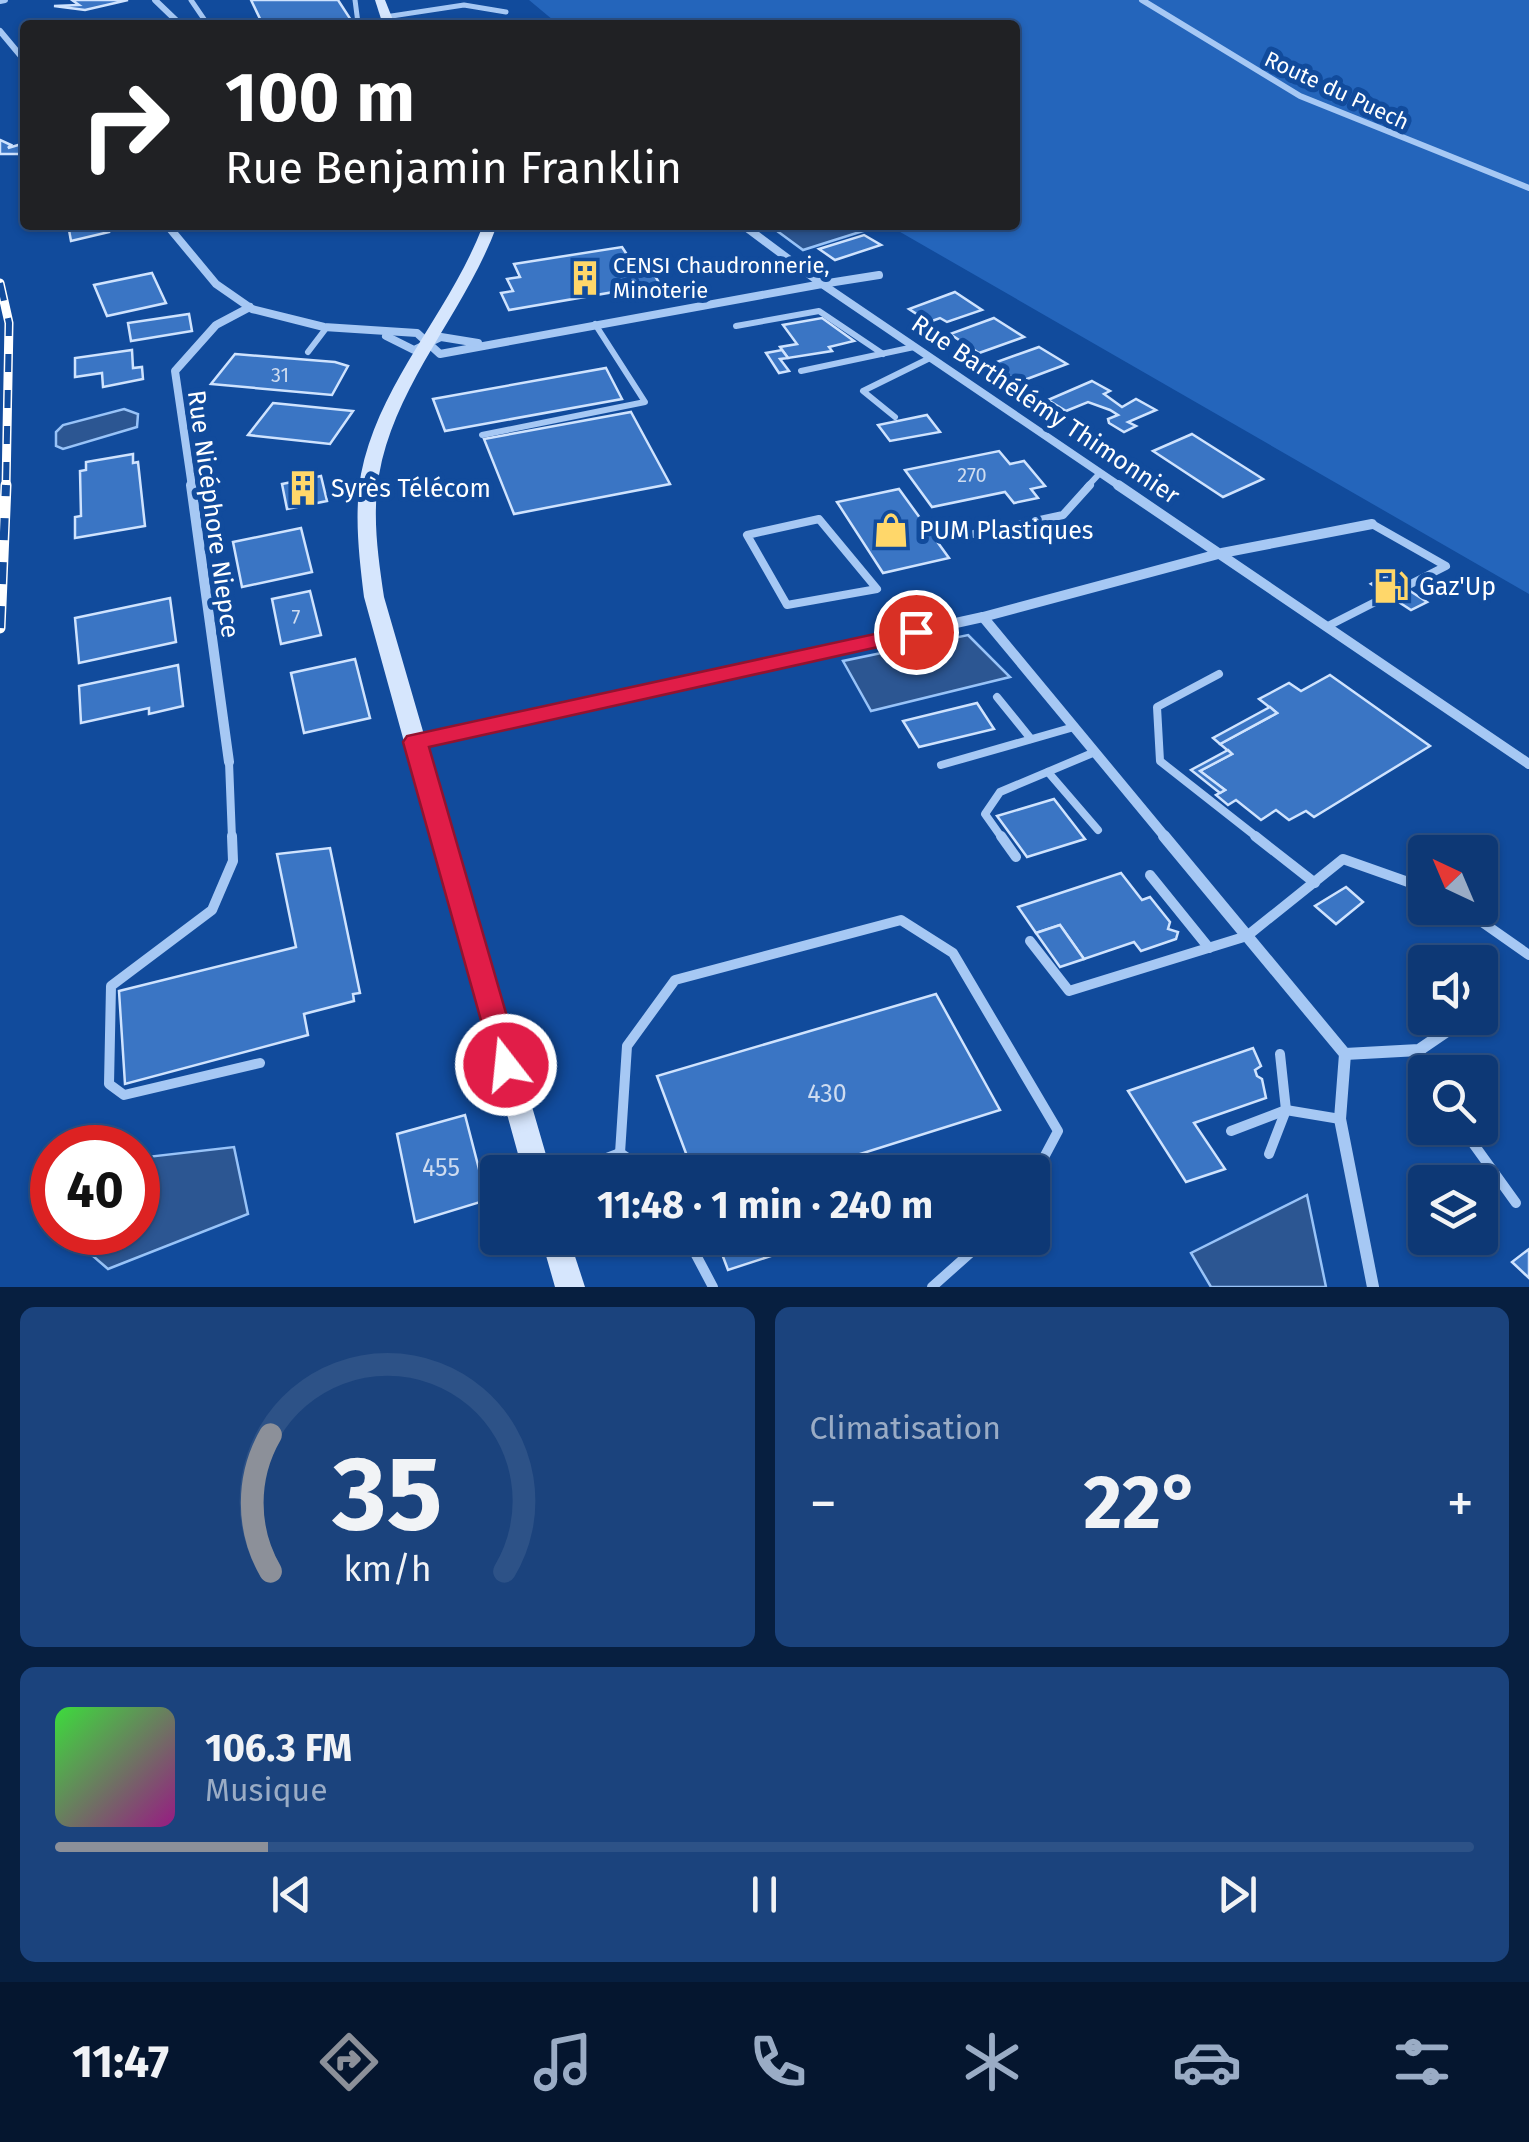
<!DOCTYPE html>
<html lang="fr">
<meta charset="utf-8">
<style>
:root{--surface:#0d3875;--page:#1b437d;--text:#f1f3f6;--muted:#9aacc5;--line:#2d5287;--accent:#8c9099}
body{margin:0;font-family:"Fira Sans",sans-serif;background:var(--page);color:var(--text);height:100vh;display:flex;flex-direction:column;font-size:38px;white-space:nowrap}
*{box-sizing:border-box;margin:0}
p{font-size:32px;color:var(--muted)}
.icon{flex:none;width:55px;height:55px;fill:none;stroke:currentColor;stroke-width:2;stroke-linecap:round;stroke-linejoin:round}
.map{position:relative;height:1287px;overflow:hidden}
.details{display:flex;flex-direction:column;gap:20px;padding:20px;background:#071f40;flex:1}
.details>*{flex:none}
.guide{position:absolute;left:20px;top:20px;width:1000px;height:210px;border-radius:10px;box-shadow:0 2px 8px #0004,0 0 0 2px var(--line);background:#202124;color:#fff;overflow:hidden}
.needle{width:65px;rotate:316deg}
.tools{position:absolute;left:1408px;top:835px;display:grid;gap:20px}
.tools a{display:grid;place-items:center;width:90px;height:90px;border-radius:10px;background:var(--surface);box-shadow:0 2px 8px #0004,0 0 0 2px var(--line);font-size:50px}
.speed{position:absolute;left:30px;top:1125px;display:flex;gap:20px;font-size:50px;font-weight:700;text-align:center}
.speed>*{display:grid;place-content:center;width:130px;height:130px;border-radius:50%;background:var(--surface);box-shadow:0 2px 8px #0004,0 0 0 2px var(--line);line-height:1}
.speed .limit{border:15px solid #d22;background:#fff;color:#111}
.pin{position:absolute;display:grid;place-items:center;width:85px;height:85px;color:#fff;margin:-42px;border:5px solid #fff;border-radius:50%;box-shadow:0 2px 10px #0007}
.me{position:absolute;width:110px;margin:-55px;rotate:344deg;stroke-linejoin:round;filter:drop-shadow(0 0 8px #0008)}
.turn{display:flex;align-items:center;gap:35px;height:210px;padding:0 40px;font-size:45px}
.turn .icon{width:130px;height:130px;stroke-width:2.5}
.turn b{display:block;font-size:70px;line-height:85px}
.big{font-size:75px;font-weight:700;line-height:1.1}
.details .widget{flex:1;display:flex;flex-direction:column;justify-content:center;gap:15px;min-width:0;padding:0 35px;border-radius:15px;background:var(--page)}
.details .dial{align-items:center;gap:0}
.dial svg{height:260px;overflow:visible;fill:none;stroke:var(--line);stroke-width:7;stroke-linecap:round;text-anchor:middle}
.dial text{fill:var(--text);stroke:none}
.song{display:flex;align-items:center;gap:30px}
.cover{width:120px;height:120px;border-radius:15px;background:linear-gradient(135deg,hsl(120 70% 55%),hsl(310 70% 35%))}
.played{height:10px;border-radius:5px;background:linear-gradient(90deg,var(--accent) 15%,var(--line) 15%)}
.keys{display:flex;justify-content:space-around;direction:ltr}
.heat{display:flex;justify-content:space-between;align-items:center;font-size:55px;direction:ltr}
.details .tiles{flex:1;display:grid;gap:20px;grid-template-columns:1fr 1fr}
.widget:last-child{grid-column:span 2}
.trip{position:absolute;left:480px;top:1155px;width:570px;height:100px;border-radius:10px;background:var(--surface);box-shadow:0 2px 8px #0004,0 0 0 2px var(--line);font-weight:700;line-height:100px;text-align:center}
.menu{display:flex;height:160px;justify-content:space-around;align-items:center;background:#05162f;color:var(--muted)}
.menu .icon{width:70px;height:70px}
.menu .selected{color:var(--accent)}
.menu b{font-size:45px;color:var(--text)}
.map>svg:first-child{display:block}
</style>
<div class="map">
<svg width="1529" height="1287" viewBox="0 0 1529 1287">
<rect width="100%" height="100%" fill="#114b9c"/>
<polygon fill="#2465bb" points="529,0 1529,0 1529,594 888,225 1015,225 1015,25 559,25"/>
<g fill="#2c5692" stroke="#98c3f8" stroke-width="2.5">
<polygon points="769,225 882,225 803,250"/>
<polygon points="124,409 138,414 137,427 63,449 56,446 56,432 63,425"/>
<polygon points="968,635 1010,677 871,711 843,661"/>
<polygon points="234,1147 248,1214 108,1269 79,1244 78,1233 138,1232 138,1158"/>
<polygon points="1307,1195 1326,1287 1211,1287 1191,1253"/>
</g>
<g fill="#3a75c4" stroke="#cfe3fe" stroke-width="2.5">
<polygon points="72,0 128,0 85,10 54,6 79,5"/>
<polygon points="251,0 338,0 351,20 263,25"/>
<polygon points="0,140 11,145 8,148 25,143 25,154 0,154"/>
<polygon points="108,225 109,232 71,241 69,230"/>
<polygon points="864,235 881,245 835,260 819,249"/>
<polygon points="622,247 637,270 650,268 660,284 509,310 501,293 513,291 507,279 520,277 514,264"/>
<polygon points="152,273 166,303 107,316 94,285"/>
<polygon points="955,292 982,310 947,322 940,318 929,322 909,309"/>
<polygon points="189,314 192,331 131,341 128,323"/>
<polygon points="822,318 854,341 829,347 832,351 788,358 780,347 797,344 783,325"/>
<polygon points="994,318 1024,337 979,353 950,334"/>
<polygon points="1039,347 1067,364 1019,382 991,364"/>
<polygon points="132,350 133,368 142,367 143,379 103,387 102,373 75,377 75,358"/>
<polygon points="782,350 788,358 780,359 789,371 779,373 766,353"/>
<polygon points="235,354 335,362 348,366 332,395 211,384"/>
<polygon points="606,368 622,399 445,431 433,399"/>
<polygon points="1092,381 1110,391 1104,394 1122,407 1136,399 1156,410 1128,422 1136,426 1124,432 1109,423 1108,419 1118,415 1110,410 1088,402 1066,411 1048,400"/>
<polygon points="273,403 353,411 330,444 248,435"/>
<polygon points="631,412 670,484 514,514 484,439"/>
<polygon points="927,415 940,432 890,441 878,425"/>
<polygon points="1192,434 1263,479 1223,497 1153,451"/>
<polygon points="999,451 1010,464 1024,461 1045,486 1031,489 1038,498 1014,503 1005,492 932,507 905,470"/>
<polygon points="133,454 133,463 138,462 145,526 75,538 75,517 81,516 80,471 86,470 86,462"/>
<polygon points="321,476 327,501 287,509 282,484"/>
<polygon points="899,489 949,558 883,573 837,502"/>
<polygon points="301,528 312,572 242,587 233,542"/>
<polygon points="1387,576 1427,602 1411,610 1371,584"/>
<polygon points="310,591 321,635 281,644 272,599"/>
<polygon points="170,598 176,642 79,663 75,618"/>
<polygon points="355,659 370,718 304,733 291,673"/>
<polygon points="178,665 183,706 149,714 149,708 81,723 79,686"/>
<polygon points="1330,675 1430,746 1314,817 1306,811 1289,820 1276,810 1261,820 1236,800 1228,805 1216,795 1225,790 1200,771 1232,754 1220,744 1277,713 1259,699 1289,683 1301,691"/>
<polygon points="977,703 994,729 919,747 903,721"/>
<polygon points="1270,707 1277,713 1220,744 1213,738"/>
<polygon points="1228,750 1232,754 1200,771 1225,790 1220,793 1191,770"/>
<polygon points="1054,799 1085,839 1027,857 997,816"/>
<polygon points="330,848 360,993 353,994 354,1001 304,1014 308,1035 125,1084 119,991 296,947 277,854"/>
<polygon points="1121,873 1142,900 1150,897 1170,922 1168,929 1178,932 1176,939 1141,951 1134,942 1084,959 1060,925 1036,933 1018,907"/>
<polygon points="1346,887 1363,902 1336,924 1315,906"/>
<polygon points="1060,925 1084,959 1060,967 1036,933"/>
<polygon points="936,994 1000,1110 803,1172 693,1172 657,1076"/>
<polygon points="1253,1048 1261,1066 1255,1070 1257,1076 1262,1079 1266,1098 1194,1123 1225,1169 1186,1182 1128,1091"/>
<polygon points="465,1115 487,1200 415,1222 397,1134"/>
<polygon points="716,1238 784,1238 789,1250 728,1270"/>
<polygon points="1529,1249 1529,1278 1512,1262"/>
</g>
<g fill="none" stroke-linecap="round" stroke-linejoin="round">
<g stroke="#a6c8f4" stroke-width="5">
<polyline points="191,0 208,25"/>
<polyline points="385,17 464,5 506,12"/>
<polyline points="349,25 358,23 355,0"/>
</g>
<g stroke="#a6c8f4" stroke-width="6">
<polyline points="736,326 819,311 883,354"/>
<polyline points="308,352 327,327"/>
<polyline points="801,371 914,347"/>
<polyline points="895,417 863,391 930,358"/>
<polyline points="482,435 645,402 595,324"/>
<polyline points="1087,487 1099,474"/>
</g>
<g stroke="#a6c8f4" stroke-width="8">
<polygon points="819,519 877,589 787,605 747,535"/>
<polyline points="974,534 1063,515 1090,485"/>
<polyline points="1328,626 1446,566 1372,524"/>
<polyline points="1219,674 1157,707 1160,761 1258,838"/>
<polyline points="997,697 1031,739"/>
<polyline points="229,762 232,838"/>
<polyline points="941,765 1074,727"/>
<polyline points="1048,772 1098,830"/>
<polyline points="1002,838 985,814 1000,792 1095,752"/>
</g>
<g stroke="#a6c8f4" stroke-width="10">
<polyline points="232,836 233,861 212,910 111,986 109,1084 124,1095 260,1063"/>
<polyline points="1001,836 1016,857"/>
<polyline points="1255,836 1315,883"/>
<polyline points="1150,875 1209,948"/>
<polyline points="1462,908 1529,955"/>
<polyline points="1030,941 1069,991 1247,936 1343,859 1425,888"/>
<polyline points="1419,1050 1428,1072"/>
<polyline points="1462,1128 1516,1203"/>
<polyline points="1231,1131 1286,1110 1340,1119"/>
<polyline points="620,1153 627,1046 675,980 901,920 953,953 1058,1131 1032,1180"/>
<polyline points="620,1153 648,1172"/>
<polyline points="1269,1154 1286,1110 1280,1054"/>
<polyline points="570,1172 620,1153"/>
<polyline points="687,1238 713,1287"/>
<polyline points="932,1287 987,1238"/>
</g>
<g stroke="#a6c8f4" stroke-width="6">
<polyline points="155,0 181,25"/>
<polyline points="1142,0 1300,96 1529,188"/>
<polyline points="0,1 5,0"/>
<polyline points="0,31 25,61"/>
</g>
<g stroke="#a6c8f4" stroke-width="8">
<polyline points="167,225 216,284 252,309 324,327 417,333 440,354 822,284 1121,487"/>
<polyline points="743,225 822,284 879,275"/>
<polyline points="386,336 414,350 441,337 478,343"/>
<polyline points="192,487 175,371 216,325 250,307"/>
</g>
<g stroke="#a6c8f4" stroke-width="10">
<polyline points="191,485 229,762"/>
<polyline points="1118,485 1529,764"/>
<polyline points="983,617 1166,838"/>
<polyline points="416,742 983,617 1222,553 1372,524"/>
</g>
<g stroke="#a6c8f4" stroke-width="12">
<polyline points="1164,836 1345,1054 1340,1119 1373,1287"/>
<polyline points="1345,1054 1419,1050 1466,1018"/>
</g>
<g fill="#d6e6fd" fill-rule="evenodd">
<polygon points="375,0 385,0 395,25 383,25"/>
<path d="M 483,225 L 497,225 C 466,311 395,383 379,475 C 372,516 378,556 384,597 L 551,1172 L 523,1172 L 364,597 C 359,556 354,515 361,474 C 379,382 451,311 483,225 Z"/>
<polygon points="541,1238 569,1238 585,1287 555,1287"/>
</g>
<defs>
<polyline id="rail-far1" points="0,283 9,323 6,487"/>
<polyline id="rail" points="0,628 6,485"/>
</defs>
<use href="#rail-far1" stroke="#fff" stroke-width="9"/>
<use href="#rail" stroke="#fff" stroke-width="11"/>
<use href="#rail-far1" stroke="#114b9c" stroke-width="6" stroke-dasharray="18" stroke-linecap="butt"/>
<use href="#rail" stroke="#114b9c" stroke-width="8" stroke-dasharray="22" stroke-linecap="butt"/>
</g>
<polygon fill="#e11d48" stroke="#92132f" stroke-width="2.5" points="916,625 927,632 923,637 429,747 521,1065 517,1074 506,1077 496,1074 403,742 407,736"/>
<defs>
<symbol id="building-bare" viewBox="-9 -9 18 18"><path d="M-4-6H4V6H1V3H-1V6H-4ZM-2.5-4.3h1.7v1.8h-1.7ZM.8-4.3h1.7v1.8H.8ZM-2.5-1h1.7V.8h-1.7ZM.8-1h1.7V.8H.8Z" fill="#ffd76a" stroke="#114b9c" stroke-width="2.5" paint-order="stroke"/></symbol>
<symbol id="shop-bare" viewBox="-9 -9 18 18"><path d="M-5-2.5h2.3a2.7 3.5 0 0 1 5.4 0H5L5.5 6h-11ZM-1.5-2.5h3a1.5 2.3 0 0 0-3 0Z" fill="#ffd76a" stroke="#114b9c" stroke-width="2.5" paint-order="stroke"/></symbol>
<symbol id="fuel-bare" viewBox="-9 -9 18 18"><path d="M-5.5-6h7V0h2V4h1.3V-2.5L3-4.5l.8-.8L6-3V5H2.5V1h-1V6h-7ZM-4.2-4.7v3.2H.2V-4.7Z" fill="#ffd76a" stroke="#114b9c" stroke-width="2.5" paint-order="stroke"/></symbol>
</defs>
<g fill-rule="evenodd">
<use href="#building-bare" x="560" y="253" width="50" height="50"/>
<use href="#building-bare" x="278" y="463" width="50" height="50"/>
<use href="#shop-bare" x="866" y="505" width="50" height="50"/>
<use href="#fuel-bare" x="1366" y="561" width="50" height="50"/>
</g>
<g text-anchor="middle" stroke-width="10" stroke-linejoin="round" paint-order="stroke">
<g font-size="20" fill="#cedcf0">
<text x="280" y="382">31</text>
<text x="972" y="482">270</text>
<text x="296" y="624">7</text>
</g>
<g font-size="22" fill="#fff" stroke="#114b9c">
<text transform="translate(1337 90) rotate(25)" y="8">Route du Puech</text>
</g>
<g font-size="22" fill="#fff" stroke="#114b9c" text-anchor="start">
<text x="613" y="273">CENSI Chaudronnerie,<tspan x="613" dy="25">Minoterie</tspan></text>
</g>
<g font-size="25" fill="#fff" stroke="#114b9c">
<text transform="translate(1046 409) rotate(34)" y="9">Rue Barthélémy Thimonnier</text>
<text transform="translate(214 514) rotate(82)" y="9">Rue Nicéphore Niepce</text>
</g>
<g font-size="25" fill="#fff" stroke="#114b9c" text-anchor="start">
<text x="331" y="497">Syrès Télécom</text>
<text x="919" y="539">PUM Plastiques</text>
<text x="1419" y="595">Gaz'Up</text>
</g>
<g font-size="25" fill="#cedcf0">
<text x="827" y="1102">430</text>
<text x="441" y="1176">455</text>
</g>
</g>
</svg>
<div class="tools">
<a><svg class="needle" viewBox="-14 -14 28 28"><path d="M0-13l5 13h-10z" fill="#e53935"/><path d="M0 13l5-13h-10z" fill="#9aacc5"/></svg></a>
<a><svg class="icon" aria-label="sound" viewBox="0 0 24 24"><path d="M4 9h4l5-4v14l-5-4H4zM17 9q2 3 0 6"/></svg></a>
<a><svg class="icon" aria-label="search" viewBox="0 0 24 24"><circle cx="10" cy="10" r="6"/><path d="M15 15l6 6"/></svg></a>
<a><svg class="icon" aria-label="layers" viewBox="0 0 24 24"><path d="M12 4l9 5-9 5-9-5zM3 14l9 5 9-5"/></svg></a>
</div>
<div class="speed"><div class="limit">40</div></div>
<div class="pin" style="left:916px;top:632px;background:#d93025"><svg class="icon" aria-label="arrive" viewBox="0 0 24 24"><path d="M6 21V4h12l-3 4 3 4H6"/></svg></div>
<svg class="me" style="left:506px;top:1065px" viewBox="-20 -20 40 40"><circle r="17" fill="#e11d48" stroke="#fff" stroke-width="3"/><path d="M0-11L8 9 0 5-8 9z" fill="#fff"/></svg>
<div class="trip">11:48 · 1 min · 240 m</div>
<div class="guide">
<div class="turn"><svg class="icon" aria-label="right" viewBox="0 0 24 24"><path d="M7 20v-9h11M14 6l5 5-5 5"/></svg><div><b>100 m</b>Rue Benjamin Franklin</div></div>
</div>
</div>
<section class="details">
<div class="tiles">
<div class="widget dial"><svg viewBox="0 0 100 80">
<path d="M14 69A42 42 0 1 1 86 69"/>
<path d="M14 69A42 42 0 0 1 14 27" stroke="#8c9099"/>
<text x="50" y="56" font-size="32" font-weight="700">35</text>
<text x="50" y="72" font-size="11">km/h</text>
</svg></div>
<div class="widget"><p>Climatisation</p>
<div class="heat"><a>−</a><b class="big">22°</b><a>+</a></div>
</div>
<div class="widget">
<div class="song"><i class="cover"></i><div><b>106.3 FM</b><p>Musique</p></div></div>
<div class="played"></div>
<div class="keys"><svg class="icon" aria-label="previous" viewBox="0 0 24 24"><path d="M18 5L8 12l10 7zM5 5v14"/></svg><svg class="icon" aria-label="pause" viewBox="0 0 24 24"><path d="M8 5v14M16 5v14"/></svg><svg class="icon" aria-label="next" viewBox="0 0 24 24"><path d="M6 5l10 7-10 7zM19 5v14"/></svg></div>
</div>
</div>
</section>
<nav class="menu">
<b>11:47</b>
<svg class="icon selected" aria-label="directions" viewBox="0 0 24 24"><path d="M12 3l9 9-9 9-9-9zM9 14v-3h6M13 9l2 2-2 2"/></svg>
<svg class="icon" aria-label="music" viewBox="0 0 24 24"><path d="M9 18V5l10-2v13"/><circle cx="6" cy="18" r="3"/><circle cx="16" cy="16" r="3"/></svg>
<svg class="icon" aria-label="phone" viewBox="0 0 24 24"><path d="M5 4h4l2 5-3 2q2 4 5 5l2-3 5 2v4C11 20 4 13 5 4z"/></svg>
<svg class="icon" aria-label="climate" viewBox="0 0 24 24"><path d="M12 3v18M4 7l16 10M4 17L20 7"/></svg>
<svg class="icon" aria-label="car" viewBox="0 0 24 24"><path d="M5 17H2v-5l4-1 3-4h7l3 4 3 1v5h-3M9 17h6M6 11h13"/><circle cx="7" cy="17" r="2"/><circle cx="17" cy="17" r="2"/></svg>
<svg class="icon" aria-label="filters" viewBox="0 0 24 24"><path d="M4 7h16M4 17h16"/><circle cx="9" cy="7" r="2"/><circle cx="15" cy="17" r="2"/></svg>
</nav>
